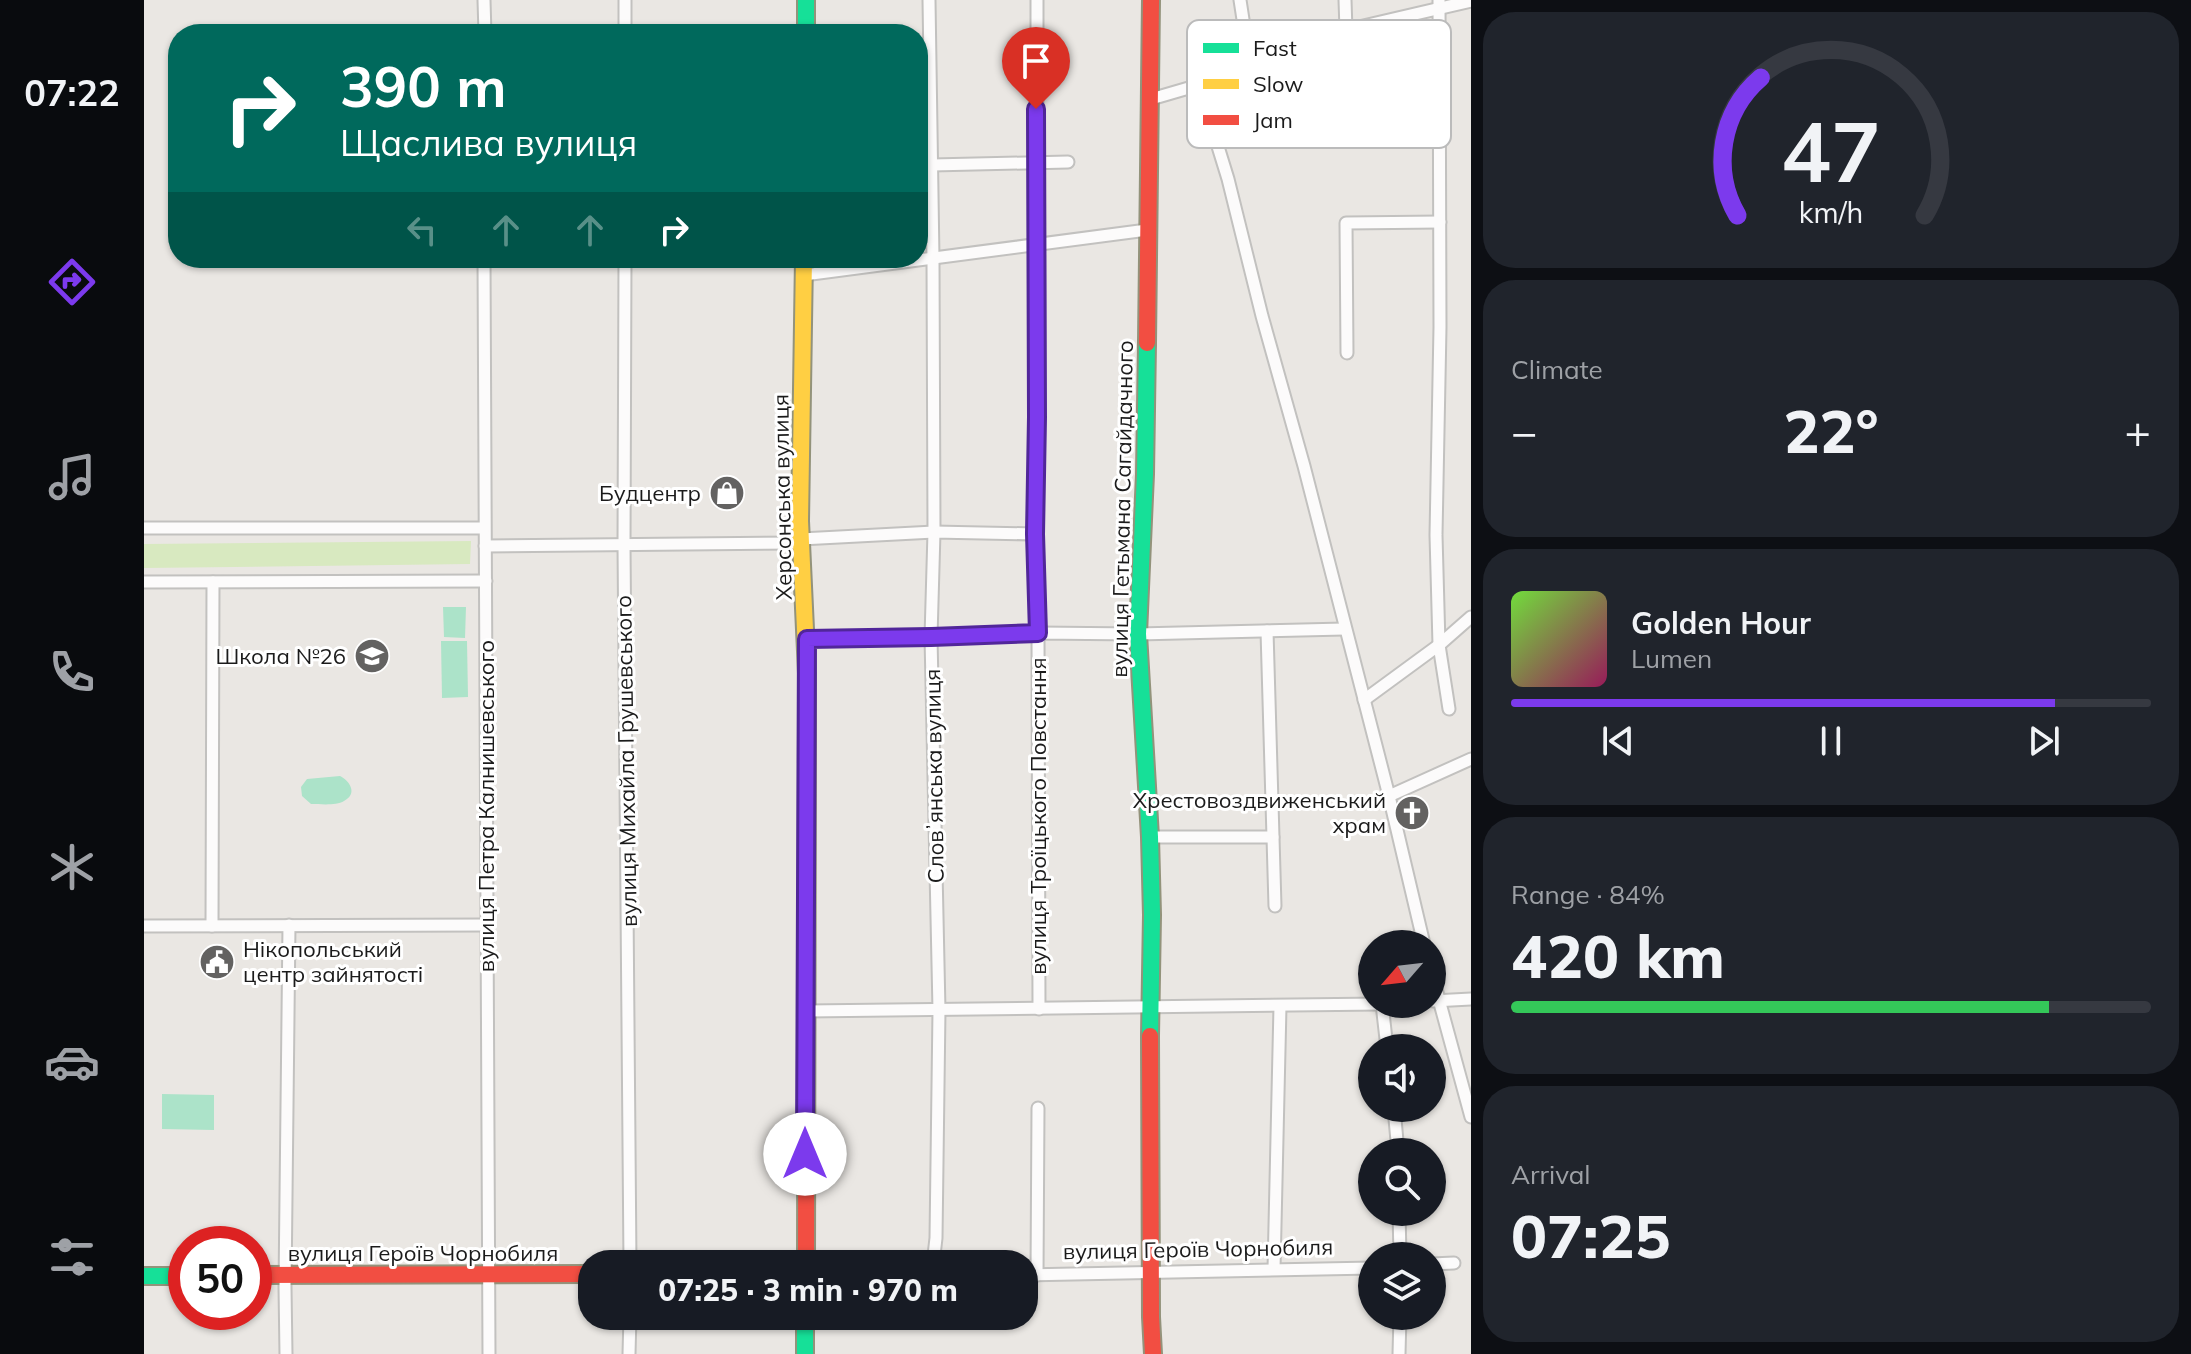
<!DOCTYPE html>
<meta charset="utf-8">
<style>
:root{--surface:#171b24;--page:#20242c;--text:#f1f3f6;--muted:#9ea1a6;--line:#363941;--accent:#7c3aed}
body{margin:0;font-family:Mulish,sans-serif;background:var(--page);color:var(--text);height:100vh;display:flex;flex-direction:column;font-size:30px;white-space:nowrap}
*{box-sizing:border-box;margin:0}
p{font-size:26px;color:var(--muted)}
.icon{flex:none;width:44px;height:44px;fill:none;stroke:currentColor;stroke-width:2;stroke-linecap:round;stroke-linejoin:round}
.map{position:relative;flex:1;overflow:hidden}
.sheet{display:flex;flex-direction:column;gap:12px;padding:12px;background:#0d0f14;width:720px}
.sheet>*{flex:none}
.guide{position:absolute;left:24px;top:24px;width:760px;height:244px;border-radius:32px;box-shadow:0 2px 6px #0004;background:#00695c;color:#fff;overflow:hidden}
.needle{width:52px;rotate:242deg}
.tools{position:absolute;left:1214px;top:930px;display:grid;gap:16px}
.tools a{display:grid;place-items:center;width:88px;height:88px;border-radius:50%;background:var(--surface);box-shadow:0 2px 6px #0004;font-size:40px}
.speed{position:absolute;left:24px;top:1226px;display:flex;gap:16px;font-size:40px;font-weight:700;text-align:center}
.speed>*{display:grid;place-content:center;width:104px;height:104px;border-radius:50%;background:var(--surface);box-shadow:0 2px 6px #0004;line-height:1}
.speed .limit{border:12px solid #d22;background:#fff;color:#111}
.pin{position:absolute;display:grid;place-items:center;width:68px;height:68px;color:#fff;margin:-82px -34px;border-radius:50% 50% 50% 0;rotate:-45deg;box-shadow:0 0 8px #0007}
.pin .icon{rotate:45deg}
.me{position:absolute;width:88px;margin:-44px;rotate:0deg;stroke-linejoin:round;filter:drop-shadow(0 0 6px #0008)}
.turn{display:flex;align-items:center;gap:28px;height:168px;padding:0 40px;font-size:36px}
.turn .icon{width:104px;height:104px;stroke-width:2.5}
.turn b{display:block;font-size:56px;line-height:68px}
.lanes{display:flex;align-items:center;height:76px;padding:0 40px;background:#0003;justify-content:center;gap:40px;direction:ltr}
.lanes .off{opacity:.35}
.big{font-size:60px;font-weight:800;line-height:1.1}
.sheet .tile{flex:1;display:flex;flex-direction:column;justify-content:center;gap:12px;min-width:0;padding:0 28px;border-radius:32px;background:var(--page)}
.sheet .dial{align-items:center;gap:0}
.dial svg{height:208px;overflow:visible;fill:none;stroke:var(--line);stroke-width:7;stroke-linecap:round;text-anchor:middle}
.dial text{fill:var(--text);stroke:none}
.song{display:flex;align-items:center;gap:24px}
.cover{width:96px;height:96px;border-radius:12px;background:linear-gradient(135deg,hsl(100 70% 55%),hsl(330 70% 35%))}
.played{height:8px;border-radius:4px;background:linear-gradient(90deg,var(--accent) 85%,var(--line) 85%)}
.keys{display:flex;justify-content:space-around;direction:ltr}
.heat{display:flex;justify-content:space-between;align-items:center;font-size:44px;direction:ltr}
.charge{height:12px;border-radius:6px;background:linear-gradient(90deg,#34c759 84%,var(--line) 0)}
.trip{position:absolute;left:434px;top:1250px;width:460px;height:80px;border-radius:32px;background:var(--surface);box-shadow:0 2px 6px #0004;font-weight:800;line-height:80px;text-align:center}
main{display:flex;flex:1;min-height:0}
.menu{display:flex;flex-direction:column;width:144px;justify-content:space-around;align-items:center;background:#090b0e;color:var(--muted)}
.menu .icon{width:56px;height:56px}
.menu .selected{color:var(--accent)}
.menu b{font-size:36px;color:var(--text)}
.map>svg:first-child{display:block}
</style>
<main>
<nav class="menu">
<b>07:22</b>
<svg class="icon selected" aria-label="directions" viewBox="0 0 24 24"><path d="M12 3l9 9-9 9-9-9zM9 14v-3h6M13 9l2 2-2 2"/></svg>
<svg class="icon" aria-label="music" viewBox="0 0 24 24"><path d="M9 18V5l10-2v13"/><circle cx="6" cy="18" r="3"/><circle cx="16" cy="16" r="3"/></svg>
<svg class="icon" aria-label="phone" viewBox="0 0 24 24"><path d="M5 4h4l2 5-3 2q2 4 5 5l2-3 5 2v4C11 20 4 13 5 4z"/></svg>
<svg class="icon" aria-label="climate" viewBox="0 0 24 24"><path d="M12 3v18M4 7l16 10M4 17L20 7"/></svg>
<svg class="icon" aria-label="car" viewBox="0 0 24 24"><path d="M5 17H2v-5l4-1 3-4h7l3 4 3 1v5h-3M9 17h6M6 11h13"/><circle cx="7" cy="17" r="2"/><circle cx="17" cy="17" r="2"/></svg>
<svg class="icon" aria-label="filters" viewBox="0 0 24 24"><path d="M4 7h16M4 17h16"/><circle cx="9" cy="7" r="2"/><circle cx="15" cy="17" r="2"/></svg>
</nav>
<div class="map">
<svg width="1327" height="1354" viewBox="0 0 1327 1354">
<rect width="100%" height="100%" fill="#eae7e3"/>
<polygon fill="#d8e9c0" points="327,541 326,564 0,568 0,544"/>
<g fill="#ace3c9">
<polygon points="299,607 322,607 321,638 300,637"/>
<polygon points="297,641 323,641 324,697 298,698"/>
<path d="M 196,776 C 206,781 214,794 200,801 C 192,806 176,804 167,804 L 158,796 L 157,787 L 163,779 Z"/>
<polygon points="18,1094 70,1095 70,1130 18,1129"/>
</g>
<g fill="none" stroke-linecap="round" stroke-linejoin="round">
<defs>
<g id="street">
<polyline points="340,0 341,34"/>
<polyline points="785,0 789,259 790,532 787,637 795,1010 792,1238 789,1264"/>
<polyline points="893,0 893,417 891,534 894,633 895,1009"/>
<polyline points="1096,0 1106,65"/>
<polyline points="1201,0 1202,30"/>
<polyline points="1295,0 1296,327 1292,535 1295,645 1305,709"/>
<polyline points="481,34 481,0"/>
<polyline points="1055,85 1084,179 1118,316 1160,466 1245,796 1280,944"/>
<polyline points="1007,99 1055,85 1106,65 1202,30 1327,1"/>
<polyline points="788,165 924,162"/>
<polyline points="340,258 345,1354"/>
<polyline points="481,258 480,545 486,1264"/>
<polyline points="660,275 1003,230"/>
<polyline points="1203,353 1202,223 1296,222"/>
<polyline points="0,528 340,528"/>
<polyline points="657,539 790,532 891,534"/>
<polyline points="341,546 657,543"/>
<polyline points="0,582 342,581"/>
<polyline points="1123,631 1131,906"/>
<polyline points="663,639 787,637 894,633 994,634 1200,629"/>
<polyline points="1220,700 1295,645 1327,617"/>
<polyline points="1245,796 1327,759"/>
<polyline points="1006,837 1129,837"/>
<polyline points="0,926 342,925"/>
<polyline points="68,926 69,582"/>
<polyline points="1288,974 1327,1117"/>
<polyline points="1289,1001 1327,999"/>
<polyline points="1238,1004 1243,1048"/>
<polyline points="663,1011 1237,1004"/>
<polyline points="1250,1108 1254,1152"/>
<polyline points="1255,1212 1256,1256"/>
<polyline points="1288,1264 1310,1263"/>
<polyline points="1130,1269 1136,1006"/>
<polyline points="880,1275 1228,1268"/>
<polyline points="893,1275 894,1108"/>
<polyline points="142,1354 141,1287 145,925"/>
<polyline points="485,1354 486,1316"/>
<polyline points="1255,1354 1256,1316"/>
</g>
<g id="fast">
<polyline points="662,0 662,34"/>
<polyline points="1003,343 1001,474 994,634 1006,837 1008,915 1006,1036"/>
<polyline points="0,1276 42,1276"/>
<polyline points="661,1316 661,1354"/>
</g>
<polyline id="slow" points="660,258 656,521 663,673 663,733"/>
<g id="jam">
<polyline points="1003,343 1007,0"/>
<polyline points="1006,1036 1007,1317 1009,1354"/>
<polyline points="662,1264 663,733"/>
<polyline points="110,1275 448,1274"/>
</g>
</defs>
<use href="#street" stroke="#c2c1bf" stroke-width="15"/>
<use href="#fast" stroke="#93937b" stroke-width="20"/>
<use href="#slow" stroke="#93937b" stroke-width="20"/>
<use href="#jam" stroke="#93937b" stroke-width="20"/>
<use href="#street" stroke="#fcfbfb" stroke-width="11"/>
<use href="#fast" stroke="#16e098" stroke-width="16"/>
<use href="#slow" stroke="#ffcf43" stroke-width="16"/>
<use href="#jam" stroke="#f24e42" stroke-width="16"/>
</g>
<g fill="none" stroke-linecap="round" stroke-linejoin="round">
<defs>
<polyline id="route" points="661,1154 663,639 787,637 894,633 891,534 893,417 892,109"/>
</defs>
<use href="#route" stroke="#51269a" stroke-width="20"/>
<use href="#route" stroke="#7c3aed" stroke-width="14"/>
</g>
<defs>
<symbol id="shop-disc" viewBox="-11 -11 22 22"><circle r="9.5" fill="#636261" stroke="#fff"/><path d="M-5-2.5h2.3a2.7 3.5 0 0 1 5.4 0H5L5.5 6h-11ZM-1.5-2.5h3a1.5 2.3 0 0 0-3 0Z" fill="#fff"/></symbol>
<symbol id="school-disc" viewBox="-11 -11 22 22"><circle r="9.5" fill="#636261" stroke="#fff"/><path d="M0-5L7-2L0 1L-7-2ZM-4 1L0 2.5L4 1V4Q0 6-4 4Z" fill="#fff"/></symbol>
<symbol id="church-disc" viewBox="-11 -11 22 22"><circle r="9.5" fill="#636261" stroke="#fff"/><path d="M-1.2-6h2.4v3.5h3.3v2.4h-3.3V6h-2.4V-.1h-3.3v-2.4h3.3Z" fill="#fff"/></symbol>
<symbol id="civic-disc" viewBox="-11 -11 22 22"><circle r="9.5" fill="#636261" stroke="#fff"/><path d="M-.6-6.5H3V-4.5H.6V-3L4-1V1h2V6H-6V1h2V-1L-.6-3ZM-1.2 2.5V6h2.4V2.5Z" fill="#fff"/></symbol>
</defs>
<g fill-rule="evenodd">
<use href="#shop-disc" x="563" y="473" width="40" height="40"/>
<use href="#school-disc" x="208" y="636" width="40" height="40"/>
<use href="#church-disc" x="1248" y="793" width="40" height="40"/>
<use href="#civic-disc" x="53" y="942" width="40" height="40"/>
</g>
<g text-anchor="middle" stroke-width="6" stroke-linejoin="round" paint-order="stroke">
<g font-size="22" fill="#1b1b1b" stroke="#fff" text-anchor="end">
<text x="557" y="501">Будцентр</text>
<text x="202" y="664">Школа №26</text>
<text x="1242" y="808">Хрестовоздвиженський<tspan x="1242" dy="25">храм</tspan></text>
<text x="99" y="957" text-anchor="start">Нікопольський<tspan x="99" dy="25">центр зайнятості</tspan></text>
</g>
<g font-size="22" fill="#1b1b1b" stroke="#fff">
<text transform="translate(638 497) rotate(-91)" y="8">Херсонська вулиця</text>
<text transform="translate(978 509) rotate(-89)" y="8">вулиця Гетьмана Сагайдачного</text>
<text transform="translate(482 761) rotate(-91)" y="8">вулиця Михайла Грушевського</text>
<text transform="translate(790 776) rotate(-91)" y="8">Словʼянська вулиця</text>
<text transform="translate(342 806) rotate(-90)" y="8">вулиця Петра Калнишевського</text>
<text transform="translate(894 816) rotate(-90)" y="8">вулиця Троїцького Повстання</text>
<text transform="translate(1054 1249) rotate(-1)" y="8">вулиця Героїв Чорнобиля</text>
<text x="279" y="1261">вулиця Героїв Чорнобиля</text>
</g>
</g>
<rect x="1043" y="20" width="264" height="128" rx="12" fill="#fff" stroke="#bbb" stroke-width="2"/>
<rect x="1059" y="43" width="36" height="10" fill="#16e098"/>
<rect x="1059" y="79" width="36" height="10" fill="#ffcf43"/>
<rect x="1059" y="115" width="36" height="10" fill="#f24e42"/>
<g font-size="22" fill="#1b1b1b">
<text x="1109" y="56">Fast</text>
<text x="1109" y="92">Slow</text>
<text x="1109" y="128">Jam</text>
</g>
</svg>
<div class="tools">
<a><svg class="needle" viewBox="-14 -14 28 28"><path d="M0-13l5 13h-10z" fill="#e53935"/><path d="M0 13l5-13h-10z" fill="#9ea1a6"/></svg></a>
<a><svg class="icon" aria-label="sound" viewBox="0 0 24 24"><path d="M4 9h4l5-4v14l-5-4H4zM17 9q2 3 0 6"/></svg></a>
<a><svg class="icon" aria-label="search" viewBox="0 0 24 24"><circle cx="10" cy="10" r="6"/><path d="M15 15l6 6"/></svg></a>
<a><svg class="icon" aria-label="layers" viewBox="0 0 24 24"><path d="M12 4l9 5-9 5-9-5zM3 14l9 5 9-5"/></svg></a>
</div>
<div class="speed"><div class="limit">50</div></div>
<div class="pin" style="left:892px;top:109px;background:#d93025"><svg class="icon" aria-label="arrive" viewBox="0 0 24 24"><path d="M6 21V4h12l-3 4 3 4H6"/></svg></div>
<svg class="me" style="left:661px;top:1154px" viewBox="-20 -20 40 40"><circle r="19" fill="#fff"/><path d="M0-13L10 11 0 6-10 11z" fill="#7c3aed"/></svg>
<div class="trip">07:25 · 3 min · 970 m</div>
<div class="guide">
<div class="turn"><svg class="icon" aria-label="right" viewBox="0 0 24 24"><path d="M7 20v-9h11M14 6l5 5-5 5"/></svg><div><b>390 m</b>Щаслива вулиця</div></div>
<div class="lanes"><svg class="icon off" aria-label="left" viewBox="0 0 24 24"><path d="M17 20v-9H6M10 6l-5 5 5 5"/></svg><svg class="icon off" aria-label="ahead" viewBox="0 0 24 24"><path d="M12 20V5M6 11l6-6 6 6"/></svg><svg class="icon off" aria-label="ahead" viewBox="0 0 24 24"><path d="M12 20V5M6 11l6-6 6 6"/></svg><svg class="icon" aria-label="right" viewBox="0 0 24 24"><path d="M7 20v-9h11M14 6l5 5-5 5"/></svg></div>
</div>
</div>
<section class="sheet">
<div class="tile dial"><svg viewBox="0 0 100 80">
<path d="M14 69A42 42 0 1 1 86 69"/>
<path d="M14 69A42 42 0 0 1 23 16" stroke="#7c3aed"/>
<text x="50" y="56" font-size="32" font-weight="700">47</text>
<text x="50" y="72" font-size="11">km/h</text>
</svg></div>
<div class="tile"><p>Climate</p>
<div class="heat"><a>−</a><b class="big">22°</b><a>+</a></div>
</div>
<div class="tile">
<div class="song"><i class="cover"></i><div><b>Golden Hour</b><p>Lumen</p></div></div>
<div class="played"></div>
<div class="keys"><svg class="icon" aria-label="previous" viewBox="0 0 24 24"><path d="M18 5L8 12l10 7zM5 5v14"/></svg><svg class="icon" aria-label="pause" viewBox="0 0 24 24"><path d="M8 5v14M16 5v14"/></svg><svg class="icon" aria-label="next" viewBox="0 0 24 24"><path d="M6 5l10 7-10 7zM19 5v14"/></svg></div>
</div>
<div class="tile"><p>Range · 84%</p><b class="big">420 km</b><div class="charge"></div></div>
<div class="tile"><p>Arrival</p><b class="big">07:25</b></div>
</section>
</main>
